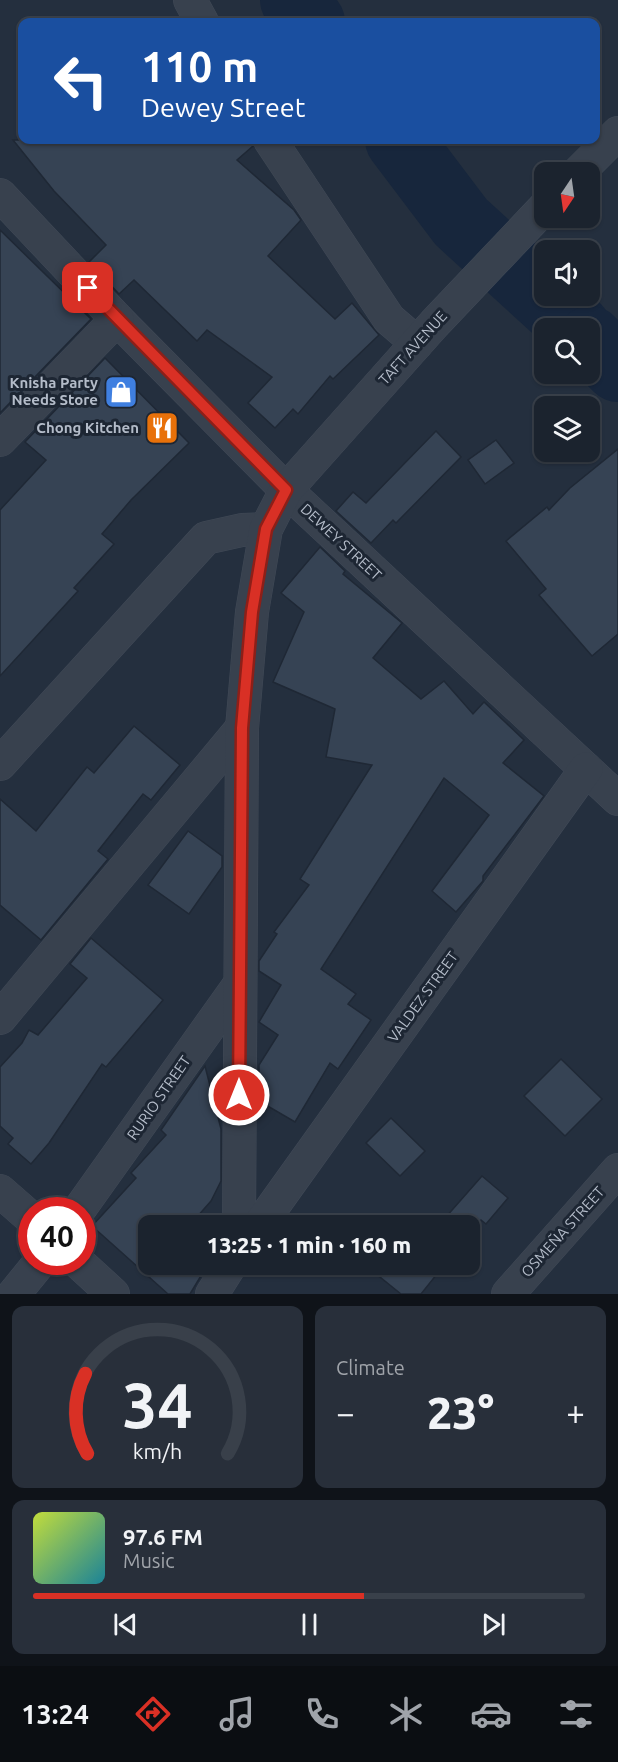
<!DOCTYPE html>
<meta charset="utf-8">
<style>
:root{--surface:#1b232e;--page:#282f3a;--text:#f1f3f6;--muted:#a0a4aa;--line:#39404a;--accent:#d93025}
body{margin:0;font-family:Ubuntu,sans-serif;background:var(--page);color:var(--text);height:100vh;display:flex;flex-direction:column;font-size:22px;white-space:nowrap}
*{box-sizing:border-box;margin:0}
p{font-size:20px;color:var(--muted)}
.icon{flex:none;width:33px;height:33px;fill:none;stroke:currentColor;stroke-width:2;stroke-linecap:round;stroke-linejoin:round}
.map{position:relative;height:1294px;overflow:hidden}
.details{display:flex;flex-direction:column;gap:12px;padding:12px;background:#0f1319;flex:1}
.details>*{flex:none}
.top-card{position:absolute;left:18px;top:18px;width:582px;height:126px;border-radius:12px;box-shadow:0 2px 4px #0004,0 0 0 2px var(--line);background:#1a4fa0;color:#fff;overflow:hidden}
.needle{width:39px;rotate:193deg}
.tools{position:absolute;left:534px;top:162px;display:grid;gap:12px}
.tools a{display:grid;place-items:center;width:66px;height:66px;border-radius:12px;background:var(--surface);box-shadow:0 2px 4px #0004,0 0 0 2px var(--line);font-size:30px}
.speed{position:absolute;left:18px;top:1197px;display:flex;gap:12px;font-size:30px;font-weight:700;text-align:center}
.speed>*{display:grid;place-content:center;width:78px;height:78px;border-radius:50%;background:var(--surface);box-shadow:0 2px 4px #0004,0 0 0 2px var(--line);line-height:1}
.speed .limit{border:9px solid #d22;background:#fff;color:#111}
.pin{position:absolute;display:grid;place-items:center;width:51px;height:51px;color:#fff;margin:-26px;border-radius:12px;box-shadow:0 3px 9px #0006}
.me{position:absolute;width:66px;margin:-33px;rotate:0deg;stroke-linejoin:round;filter:drop-shadow(0 0 4px #0008)}
.turn{display:flex;align-items:center;gap:21px;height:126px;padding:0 24px;font-size:27px}
.turn .icon{width:78px;height:78px;stroke-width:2.5}
.turn b{display:block;font-size:42px;line-height:51px}
.big{font-size:45px;font-weight:800;line-height:1.1}
.details .widget{flex:1;display:flex;flex-direction:column;justify-content:center;gap:9px;min-width:0;padding:0 21px;border-radius:12px;background:var(--page)}
.details .dial{align-items:center;gap:0}
.dial svg{height:156px;overflow:visible;fill:none;stroke:var(--line);stroke-width:7;stroke-linecap:round;text-anchor:middle}
.dial text{fill:var(--text);stroke:none}
.song{display:flex;align-items:center;gap:18px}
.cover{width:72px;height:72px;border-radius:9px;background:linear-gradient(135deg,hsl(70 70% 55%),hsl(190 70% 35%))}
.played{height:6px;border-radius:3px;background:linear-gradient(90deg,var(--accent) 60%,var(--line) 60%)}
.keys{display:flex;justify-content:space-around;direction:ltr}
.heat{display:flex;justify-content:space-between;align-items:center;font-size:33px;direction:ltr}
.details .tiles{flex:1;display:grid;gap:12px;grid-template-columns:1fr 1fr}
.widget:last-child{grid-column:span 2}
.trip{position:absolute;left:138px;top:1215px;width:342px;height:60px;border-radius:12px;background:var(--surface);box-shadow:0 2px 4px #0004,0 0 0 2px var(--line);font-weight:800;line-height:60px;text-align:center}
.menu{display:flex;height:96px;justify-content:space-around;align-items:center;background:#0b0e12;color:var(--muted)}
.menu .icon{width:42px;height:42px}
.menu .active{color:var(--accent)}
.menu b{font-size:27px;color:var(--text)}
.map>svg:first-child{display:block}
</style>
<div class="map">
<svg width="618" height="1294" viewBox="0 0 618 1294">
<rect width="100%" height="100%" fill="#242f3e"/>
<g fill="none" stroke-linecap="round" stroke-linejoin="round">
<g stroke="#17263c" stroke-width="68">
<polyline points="294,0 311,22"/>
<polyline points="399,140 461,222 577,328"/>
<polyline points="590,340 618,368"/>
</g>
</g>
<g fill="#364354" stroke="#1f2835" stroke-width="1.5">
<polygon points="13,140 252,140 253,146 237,160 294,210 301,220 268,256 335,319 352,303 379,335 333,379 330,376 298,414 293,409 275,428 248,403 272,377 207,330 197,341 134,280 119,294 89,262 106,245 54,191"/>
<polygon points="0,230 91,319 0,413"/>
<polygon points="105,358 189,443 131,500 102,534 114,544 74,588 78,591 0,676 0,510 46,460 25,442"/>
<polygon points="436,431 461,457 396,523 393,520 371,543 336,511 353,492 366,503"/>
<polygon points="496,440 514,463 485,484 468,460"/>
<polygon points="618,449 618,634 592,656 539,595 546,589 506,541 547,507 549,510 570,488"/>
<polygon points="320,547 345,571 343,574 402,623 373,658 421,699 444,681 473,714 484,702 524,740 503,763 544,796 483,876 483,881 456,912 432,891 489,815 444,778 321,969 356,994 348,1004 371,1020 338,1069 330,1063 295,1122 259,1101 259,1065 278,1035 259,1022 281,985 259,971 259,961 277,934 274,932 309,885 300,879 372,765 326,757 335,709 273,682 304,612 281,593"/>
<polygon points="134,726 180,765 151,800 143,794 98,851 108,859 41,940 0,905 0,799 36,831 87,767 94,773"/>
<polygon points="188,831 222,856 222,867 189,914 148,885"/>
<polygon points="91,938 163,1000 106,1067 102,1064 49,1143 31,1164 8,1144 13,1138 0,1126 0,1067 22,1043 29,1030 38,1035 87,978 70,964"/>
<polygon points="561,1059 602,1099 565,1136 524,1096"/>
<polygon points="205,1066 221,1129 221,1181 211,1201 189,1226 148,1226 148,1264 208,1264 190,1294 168,1294 92,1226 136,1178 131,1173 166,1135 161,1130"/>
<polygon points="391,1118 425,1151 400,1176 366,1143"/>
<polygon points="482,1176 508,1198 486,1224 481,1220 470,1234 470,1226 438,1226"/>
<polygon points="374,1264 445,1264 421,1294 401,1294 370,1269"/>
</g>
<g fill="none" stroke-linecap="round" stroke-linejoin="round">
<defs>
<g id="minor">
<polyline points="190,0 202,22"/>
<polyline points="270,140 389,319 417,343"/>
<polyline points="579,172 618,133"/>
<polyline points="0,195 117,319 286,490 618,799"/>
<polyline points="0,440 117,319"/>
<polyline points="0,764 206,538 242,530 266,529"/>
<polyline points="0,1018 242,728"/>
<polyline points="0,1191 32,1219"/>
<polyline points="79,1210 239,985"/>
<polyline points="239,1226 242,728 252,612 266,529 286,490 434,324 544,208"/>
<polyline points="259,1226 586,769"/>
<polyline points="78,1262 113,1294"/>
<polyline points="14,1294 40,1262"/>
<polyline points="212,1294 231,1264"/>
<polyline points="508,1294 618,1170"/>
</g>
</defs>
<use href="#minor" stroke="#414a57" stroke-width="34"/>
<use href="#minor" stroke="#38414e" stroke-width="33"/>
</g>
<g fill="none" stroke-linecap="round" stroke-linejoin="round">
<defs>
<polyline id="route" points="88,288 286,490 266,529 252,612 242,728 239,1095"/>
</defs>
<use href="#route" stroke="#8d1f18" stroke-width="15"/>
<use href="#route" stroke="#d93025" stroke-width="10"/>
</g>
<defs>
<symbol id="shop-square" viewBox="-11 -11 22 22"><rect x="-9" y="-9" width="18" height="18" rx="4" fill="#3f7fe0" stroke="#1d2633"/><path d="M-5-2.5h2.3a2.7 3.5 0 0 1 5.4 0H5L5.5 6h-11ZM-1.5-2.5h3a1.5 2.3 0 0 0-3 0Z" fill="#fff"/></symbol>
<symbol id="restaurant-square" viewBox="-11 -11 22 22"><rect x="-9" y="-9" width="18" height="18" rx="4" fill="#e8710a" stroke="#1d2633"/><path d="M-5-6h1v4h1v-4h1v4h1v-4h1v5L-1.5 .5V6h-2V.5L-5-1ZM5-6V6H3V1.5H1.5Q1.5-4 5-6Z" fill="#fff"/></symbol>
</defs>
<g fill-rule="evenodd">
<use href="#shop-square" x="102" y="373" width="38" height="38"/>
<use href="#restaurant-square" x="143" y="409" width="38" height="38"/>
</g>
<g text-anchor="middle" stroke-width="6" stroke-linejoin="round" paint-order="stroke">
<g font-size="15" fill="#b4bcc9" stroke="#1d2633">
<text transform="translate(413 348) rotate(-48)" y="5">TAFT AVENUE</text>
<text transform="translate(341 542) rotate(43)" y="5">DEWEY STREET</text>
<text transform="translate(423 997) rotate(-54)" y="5">VALDEZ STREET</text>
<text transform="translate(159 1098) rotate(-55)" y="5">RURIO STREET</text>
<text transform="translate(563 1232) rotate(-48)" y="5">OSMEÑA STREET</text>
</g>
<g font-size="15" font-weight="bold" fill="#b4bcc9" stroke="#1d2633" text-anchor="end">
<text x="98" y="388">Knisha Party<tspan x="98" dy="17">Needs Store</tspan></text>
<text x="139" y="433">Chong Kitchen</text>
</g>
</g>
</svg>
<div class="tools">
<a><svg class="needle" viewBox="-14 -14 28 28"><path d="M0-13l5 13h-10z" fill="#e53935"/><path d="M0 13l5-13h-10z" fill="#a0a4aa"/></svg></a>
<a><svg class="icon" aria-label="sound" viewBox="0 0 24 24"><path d="M4 9h4l5-4v14l-5-4H4zM17 9q2 3 0 6"/></svg></a>
<a><svg class="icon" aria-label="search" viewBox="0 0 24 24"><circle cx="10" cy="10" r="6"/><path d="M15 15l6 6"/></svg></a>
<a><svg class="icon" aria-label="layers" viewBox="0 0 24 24"><path d="M12 4l9 5-9 5-9-5zM3 14l9 5 9-5"/></svg></a>
</div>
<div class="speed"><div class="limit">40</div></div>
<div class="pin" style="left:88px;top:288px;background:#d93025"><svg class="icon" aria-label="arrive" viewBox="0 0 24 24"><path d="M6 21V4h12l-3 4 3 4H6"/></svg></div>
<svg class="me" style="left:239px;top:1095px" viewBox="-20 -20 40 40"><circle r="17" fill="#d93025" stroke="#fff" stroke-width="3"/><path d="M0-11L8 9 0 5-8 9z" fill="#fff"/></svg>
<div class="trip">13:25 · 1 min · 160 m</div>
<div class="top-card">
<div class="turn"><svg class="icon" aria-label="left" viewBox="0 0 24 24"><path d="M17 20v-9H6M10 6l-5 5 5 5"/></svg><div><b>110 m</b>Dewey Street</div></div>
</div>
</div>
<section class="details">
<div class="tiles">
<div class="widget dial"><svg viewBox="0 0 100 80">
<path d="M14 69A42 42 0 1 1 86 69"/>
<path d="M14 69A42 42 0 0 1 13 28" stroke="#d93025"/>
<text x="50" y="56" font-size="32" font-weight="700">34</text>
<text x="50" y="72" font-size="11">km/h</text>
</svg></div>
<div class="widget"><p>Climate</p>
<div class="heat"><a>−</a><b class="big">23°</b><a>+</a></div>
</div>
<div class="widget">
<div class="song"><i class="cover"></i><div><b>97.6 FM</b><p>Music</p></div></div>
<div class="played"></div>
<div class="keys"><svg class="icon" aria-label="previous" viewBox="0 0 24 24"><path d="M18 5L8 12l10 7zM5 5v14"/></svg><svg class="icon" aria-label="pause" viewBox="0 0 24 24"><path d="M8 5v14M16 5v14"/></svg><svg class="icon" aria-label="next" viewBox="0 0 24 24"><path d="M6 5l10 7-10 7zM19 5v14"/></svg></div>
</div>
</div>
</section>
<nav class="menu">
<b>13:24</b>
<svg class="icon active" aria-label="directions" viewBox="0 0 24 24"><path d="M12 3l9 9-9 9-9-9zM9 14v-3h6M13 9l2 2-2 2"/></svg>
<svg class="icon" aria-label="music" viewBox="0 0 24 24"><path d="M9 18V5l10-2v13"/><circle cx="6" cy="18" r="3"/><circle cx="16" cy="16" r="3"/></svg>
<svg class="icon" aria-label="phone" viewBox="0 0 24 24"><path d="M5 4h4l2 5-3 2q2 4 5 5l2-3 5 2v4C11 20 4 13 5 4z"/></svg>
<svg class="icon" aria-label="climate" viewBox="0 0 24 24"><path d="M12 3v18M4 7l16 10M4 17L20 7"/></svg>
<svg class="icon" aria-label="car" viewBox="0 0 24 24"><path d="M5 17H2v-5l4-1 3-4h7l3 4 3 1v5h-3M9 17h6M6 11h13"/><circle cx="7" cy="17" r="2"/><circle cx="17" cy="17" r="2"/></svg>
<svg class="icon" aria-label="filters" viewBox="0 0 24 24"><path d="M4 7h16M4 17h16"/><circle cx="9" cy="7" r="2"/><circle cx="15" cy="17" r="2"/></svg>
</nav>
